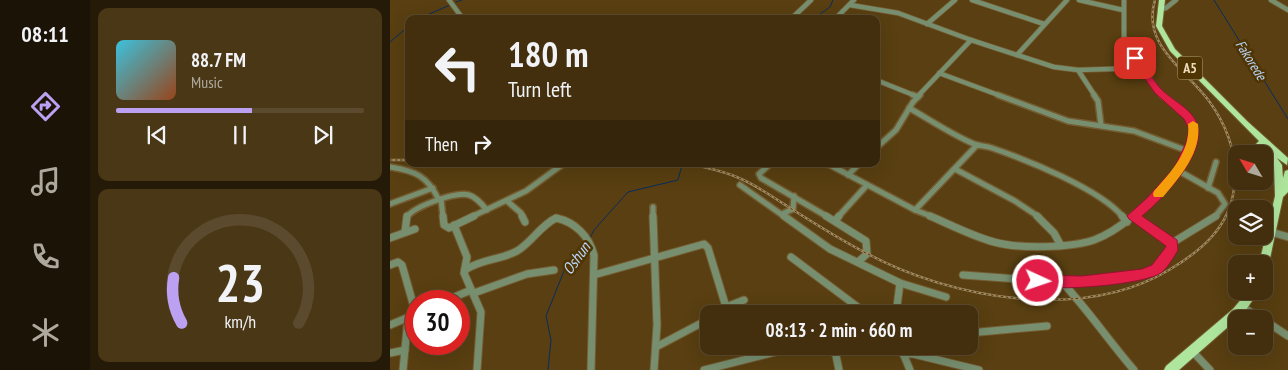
<!DOCTYPE html>
<meta charset="utf-8">
<style>
:root{--surface:#432f0d;--page:#4a3716;--text:#f1f3f6;--muted:#afa99d;--line:#5b4a2e;--accent:#bca0f2}
body{margin:0;font-family:"PT Sans Narrow",sans-serif;background:var(--page);color:var(--text);height:100vh;display:flex;flex-direction:column;font-size:19px;white-space:nowrap}
*{box-sizing:border-box;margin:0}
p{font-size:16px;color:var(--muted)}
.icon{flex:none;width:28px;height:28px;fill:none;stroke:currentColor;stroke-width:2;stroke-linecap:round;stroke-linejoin:round}
.map{position:relative;flex:1;overflow:hidden}
.panel{display:flex;flex-direction:column;gap:8px;padding:8px;background:#251a07;width:300px}
.panel>*{flex:none}
.guide{position:absolute;left:15px;top:15px;width:475px;height:152px;border-radius:10px;box-shadow:0 5px 20px #0002,0 0 0 1px var(--line);background:#432f0d;color:var(--text);overflow:hidden}
.needle{width:32px;rotate:308deg}
.fabs{position:absolute;left:838px;top:145px;display:grid;gap:10px}
.fabs a{display:grid;place-items:center;width:45px;height:45px;border-radius:10px;background:var(--surface);box-shadow:0 5px 20px #0002,0 0 0 1px var(--line);font-size:25px}
.speed{position:absolute;left:15px;top:290px;display:flex;gap:10px;font-size:25px;font-weight:700;text-align:center}
.speed>*{display:grid;place-content:center;width:65px;height:65px;border-radius:50%;background:var(--surface);box-shadow:0 5px 20px #0002,0 0 0 1px var(--line);line-height:1}
.speed .limit{border:8px solid #d22;background:#fff;color:#111}
.pin{position:absolute;display:grid;place-items:center;width:42px;height:42px;color:#fff;margin:-21px;border-radius:10px;box-shadow:0 2px 8px #0006}
.me{position:absolute;width:55px;margin:-28px;rotate:93deg;stroke-linejoin:round;filter:drop-shadow(0 0 4px #0008)}
.turn{display:flex;align-items:center;gap:18px;height:105px;padding:0 20px;font-size:22px}
.turn .icon{width:65px;height:65px;stroke-width:2.5}
.turn b{display:block;font-size:35px;line-height:42px}
.then{display:flex;align-items:center;height:48px;padding:0 20px;background:#0003;gap:10px;font-size:19px}
.panel .card{flex:1;display:flex;flex-direction:column;justify-content:center;gap:8px;min-width:0;padding:0 18px;border-radius:10px;background:var(--page)}
.panel .dial{align-items:center;gap:0}
.dial svg{height:130px;overflow:visible;fill:none;stroke:var(--line);stroke-width:7;stroke-linecap:round;text-anchor:middle}
.dial text{fill:var(--text);stroke:none}
.song{display:flex;align-items:center;gap:15px}
.cover{width:60px;height:60px;border-radius:8px;background:linear-gradient(135deg,hsl(190 70% 55%),hsl(20 70% 35%))}
.played{height:5px;border-radius:2px;background:linear-gradient(90deg,var(--accent) 55%,var(--line) 55%)}
.keys{display:flex;justify-content:space-around;direction:ltr}
.trip{position:absolute;left:310px;top:305px;width:278px;height:50px;border-radius:10px;background:var(--surface);box-shadow:0 5px 20px #0002,0 0 0 1px var(--line);font-weight:800;line-height:50px;text-align:center}
main{display:flex;flex:1;min-height:0}
.dock{display:flex;flex-direction:column;width:90px;justify-content:space-around;align-items:center;background:#1b1305;color:var(--muted)}
.dock .icon{width:35px;height:35px}
.dock .active{color:var(--accent)}
.dock b{font-size:22px;color:var(--text)}
.map>svg:first-child{display:block}
</style>
<main>
<nav class="dock">
<b>08:11</b>
<svg class="icon active" aria-label="directions" viewBox="0 0 24 24"><path d="M12 3l9 9-9 9-9-9zM9 14v-3h6M13 9l2 2-2 2"/></svg>
<svg class="icon" aria-label="music" viewBox="0 0 24 24"><path d="M9 18V5l10-2v13"/><circle cx="6" cy="18" r="3"/><circle cx="16" cy="16" r="3"/></svg>
<svg class="icon" aria-label="phone" viewBox="0 0 24 24"><path d="M5 4h4l2 5-3 2q2 4 5 5l2-3 5 2v4C11 20 4 13 5 4z"/></svg>
<svg class="icon" aria-label="climate" viewBox="0 0 24 24"><path d="M12 3v18M4 7l16 10M4 17L20 7"/></svg>
</nav>
<section class="panel">
<div class="card">
<div class="song"><i class="cover"></i><div><b>88.7 FM</b><p>Music</p></div></div>
<div class="played"></div>
<div class="keys"><svg class="icon" aria-label="previous" viewBox="0 0 24 24"><path d="M18 5L8 12l10 7zM5 5v14"/></svg><svg class="icon" aria-label="pause" viewBox="0 0 24 24"><path d="M8 5v14M16 5v14"/></svg><svg class="icon" aria-label="next" viewBox="0 0 24 24"><path d="M6 5l10 7-10 7zM19 5v14"/></svg></div>
</div>
<div class="card dial"><svg viewBox="0 0 100 80">
<path d="M14 69A42 42 0 1 1 86 69"/>
<path d="M14 69A42 42 0 0 1 9 41" stroke="#bca0f2"/>
<text x="50" y="56" font-size="32" font-weight="700">23</text>
<text x="50" y="72" font-size="11">km/h</text>
</svg></div>
</section>
<div class="map">
<svg width="898" height="370" viewBox="0 0 898 370">
<rect width="100%" height="100%" fill="#593f11"/>
<g fill="none" stroke-linecap="round" stroke-linejoin="round">
<g stroke="#092c5e" stroke-width="1">
<polyline points="824,0 898,119"/>
<polyline points="66,2 72,0"/>
<polyline points="28,19 60,5"/>
<polyline points="423,19 440,7 443,0"/>
<polyline points="0,42 19,26"/>
<polyline points="200,238 204,230 238,192 288,180 292,165"/>
<polyline points="158,370 161,340 156,316 174,271 194,251 196,246"/>
</g>
<defs>
<g id="minor-far2">
<polyline points="59,0 73,19"/>
<polyline points="582,0 654,24"/>
<polyline points="689,0 733,10"/>
<polyline points="734,0 734,37 768,91 774,96"/>
<polyline points="881,0 898,10"/>
<polyline points="460,5 508,13 581,40 664,67 688,70 752,68"/>
<polyline points="770,9 776,8 786,0"/>
<polyline points="401,19 421,0"/>
<polyline points="445,19 464,0"/>
<polyline points="537,24 565,0"/>
<polyline points="627,55 677,0"/>
<polyline points="688,70 705,96"/>
<polyline points="549,73 611,96"/>
<polyline points="486,80 526,96"/>
<polyline points="528,96 581,40"/>
</g>
<g id="minor-far1">
<polyline points="523,95 528,97"/>
<polyline points="608,95 678,121 744,131 798,151"/>
<polyline points="704,95 708,101 711,125"/>
<path d="M 519,108 C 539,119 567,138 587,145 C 591,146 597,146 602,148 C 637,160 710,189 733,217"/>
<polyline points="486,148 506,130 523,102 530,95"/>
<polyline points="380,164 369,174 371,178 438,217"/>
<polyline points="438,164 525,210 543,217"/>
<path d="M 0,167 C 26,171 37,176 49,200"/>
<polyline points="565,169 625,201 649,217"/>
<polyline points="789,171 828,193 835,204 825,217"/>
<polyline points="458,175 469,164"/>
<polyline points="350,185 395,217"/>
<polyline points="818,188 826,162"/>
<polyline points="51,199 53,217"/>
<polyline points="117,201 131,213 133,217"/>
<polyline points="0,204 43,188"/>
<polyline points="263,207 263,217"/>
<polyline points="525,210 587,145"/>
<polyline points="392,214 403,209 404,196"/>
<polyline points="743,216 745,217"/>
<path d="M 17,217 C 23,207 66,191 79,195 C 86,197 92,204 97,210"/>
<polyline points="81,217 136,191 173,164"/>
<polyline points="448,217 477,185"/>
<path d="M 742,217 C 763,200 817,152 801,121 C 797,113 779,101 772,95"/>
</g>
<g id="minor">
<polyline points="53,216 54,225 59,228 84,216"/>
<polyline points="132,216 135,222"/>
<polyline points="263,216 267,325 264,370"/>
<polyline points="394,216 440,249 510,283 556,297"/>
<polyline points="436,216 476,241 477,254 468,262"/>
<path d="M 540,216 C 561,225 582,236 604,242 C 629,249 680,248 704,240 C 718,235 732,225 743,216"/>
<polyline points="647,216 664,233 670,244"/>
<polyline points="732,216 737,222"/>
<polyline points="743,216 782,243"/>
<polyline points="445,221 449,216"/>
<polyline points="64,225 77,257 74,273 91,312 87,370"/>
<polyline points="15,232 17,216"/>
<polyline points="881,232 898,237"/>
<polyline points="0,238 25,229"/>
<polyline points="401,257 477,314"/>
<polyline points="0,265 8,262 12,265 26,314"/>
<path d="M 75,270 C 91,259 111,260 127,251 C 142,242 150,226 166,218 C 185,222 199,236 204,255 L 201,370"/>
<polyline points="204,275 314,244 318,248 336,307"/>
<polyline points="573,275 672,282 692,282 753,275 767,269 775,261 781,250 782,243 826,216"/>
<path d="M 672,282 C 698,310 719,341 744,370"/>
<polyline points="84,293 137,274 164,270"/>
<polyline points="55,301 81,290"/>
<polyline points="853,307 871,319"/>
<polyline points="325,314 336,307 354,300"/>
<polyline points="506,314 510,283"/>
<polyline points="874,320 898,336"/>
<polyline points="0,325 19,317"/>
<polyline points="579,333 657,326"/>
<polyline points="444,346 449,370"/>
<polyline points="510,346 520,370"/>
<polyline points="266,347 319,319"/>
<polyline points="803,352 820,370"/>
<polyline points="0,353 15,350"/>
<polyline points="513,354 523,354 589,370"/>
<polyline points="13,370 18,318"/>
<polyline points="314,370 409,346"/>
</g>
<g id="trunk">
<polygon points="769,0 775,0 772,26 785,49 858,122 898,158 897,165 887,158 892,165 893,178 895,171 898,170 898,192 893,197 878,268 874,269 874,264 869,264 885,196 884,165 867,146 866,144 869,141 780,51 766,26"/>
<polygon points="858,291 869,291 851,317 846,319 846,320 789,370 774,370 776,366 843,309"/>
</g>
</defs>
<use href="#minor-far2" stroke="#745b30" stroke-width="6"/>
<use href="#minor-far1" stroke="#745b30" stroke-width="8"/>
<use href="#minor" stroke="#745b30" stroke-width="9"/>
<use href="#trunk" stroke="#745b30" stroke-width="2"/>
<use href="#minor-far2" stroke="#778f6f" stroke-width="4.5"/>
<use href="#minor-far1" stroke="#778f6f" stroke-width="5"/>
<use href="#minor" stroke="#778f6f" stroke-width="7"/>
<use href="#trunk" fill="#afe69e" fill-rule="evenodd"/>
<defs>
<g id="rail">
<polyline points="0,160 19,160"/>
<path d="M 301,164 C 317,168 334,171 349,178 C 366,185 381,196 397,206 C 422,222 449,239 476,253 C 561,299 692,322 779,270 C 811,251 840,227 844,188 C 848,156 838,127 819,101 C 796,70 751,45 765,0"/>
</g>
</defs>
<use href="#rail" stroke="#a08963" stroke-width="2.5"/>
<use href="#rail" stroke="#4e3503" stroke-width="1" stroke-dasharray="2.5" stroke-linecap="butt"/>
</g>
<path fill="#e11d48" stroke="#92132f" d="M 745,55 L 748,56 C 756,67 763,81 772,90 C 781,99 794,105 802,115 C 827,144 774,198 752,216 L 787,240 L 788,250 C 784,257 778,267 772,272 C 757,285 662,292 643,285 L 641,281 L 643,277 L 648,275 L 692,276 L 752,269 L 762,265 L 775,248 L 776,246 L 739,219 L 737,216 L 757,198 L 784,168 L 796,143 L 799,129 L 794,119 L 765,93 L 740,58 Z"/>
<path fill="#f59e0b" d="M 803,121 L 808,124 C 812,152 790,177 773,197 L 764,197 L 763,194 L 764,191 C 781,172 801,151 798,124 Z"/>
<g text-anchor="middle" stroke-width="5" stroke-linejoin="round" paint-order="stroke">
<g font-size="14" font-style="italic" fill="#bbd5fc" stroke="#4e3503">
<text transform="translate(861 60) rotate(58)" y="5">Fakorede</text>
</g>
<rect fill="#4e3503" stroke="#bea986" stroke-width="1" x="787.5" y="56.5" width="25" height="23" rx="4"/>
<g font-size="14" font-weight="bold" fill="#eedbbe">
<text x="800" y="73">A5</text>
</g>
<g font-size="16" font-style="italic" fill="#bbd5fc" stroke="#4e3503">
<text transform="translate(186 258) rotate(-54)" y="6">Oshun</text>
</g>
</g>
</svg>
<div class="fabs">
<a><svg class="needle" viewBox="-14 -14 28 28"><path d="M0-13l5 13h-10z" fill="#e53935"/><path d="M0 13l5-13h-10z" fill="#afa99d"/></svg></a>
<a><svg class="icon" aria-label="layers" viewBox="0 0 24 24"><path d="M12 4l9 5-9 5-9-5zM3 14l9 5 9-5"/></svg></a>
<a>+</a>
<a>−</a>
</div>
<div class="speed"><div class="limit">30</div></div>
<div class="pin" style="left:745px;top:58px;background:#d93025"><svg class="icon" aria-label="arrive" viewBox="0 0 24 24"><path d="M6 21V4h12l-3 4 3 4H6"/></svg></div>
<svg class="me" style="left:648px;top:281px" viewBox="-20 -20 40 40"><circle r="17" fill="#e11d48" stroke="#fff" stroke-width="3"/><path d="M0-11L8 9 0 5-8 9z" fill="#fff"/></svg>
<div class="trip">08:13 · 2 min · 660 m</div>
<div class="guide">
<div class="turn"><svg class="icon" aria-label="left" viewBox="0 0 24 24"><path d="M17 20v-9H6M10 6l-5 5 5 5"/></svg><div><b>180 m</b>Turn left</div></div>
<div class="then">Then<svg class="icon" aria-label="right" viewBox="0 0 24 24"><path d="M7 20v-9h11M14 6l5 5-5 5"/></svg></div>
</div>
</div>
</main>
